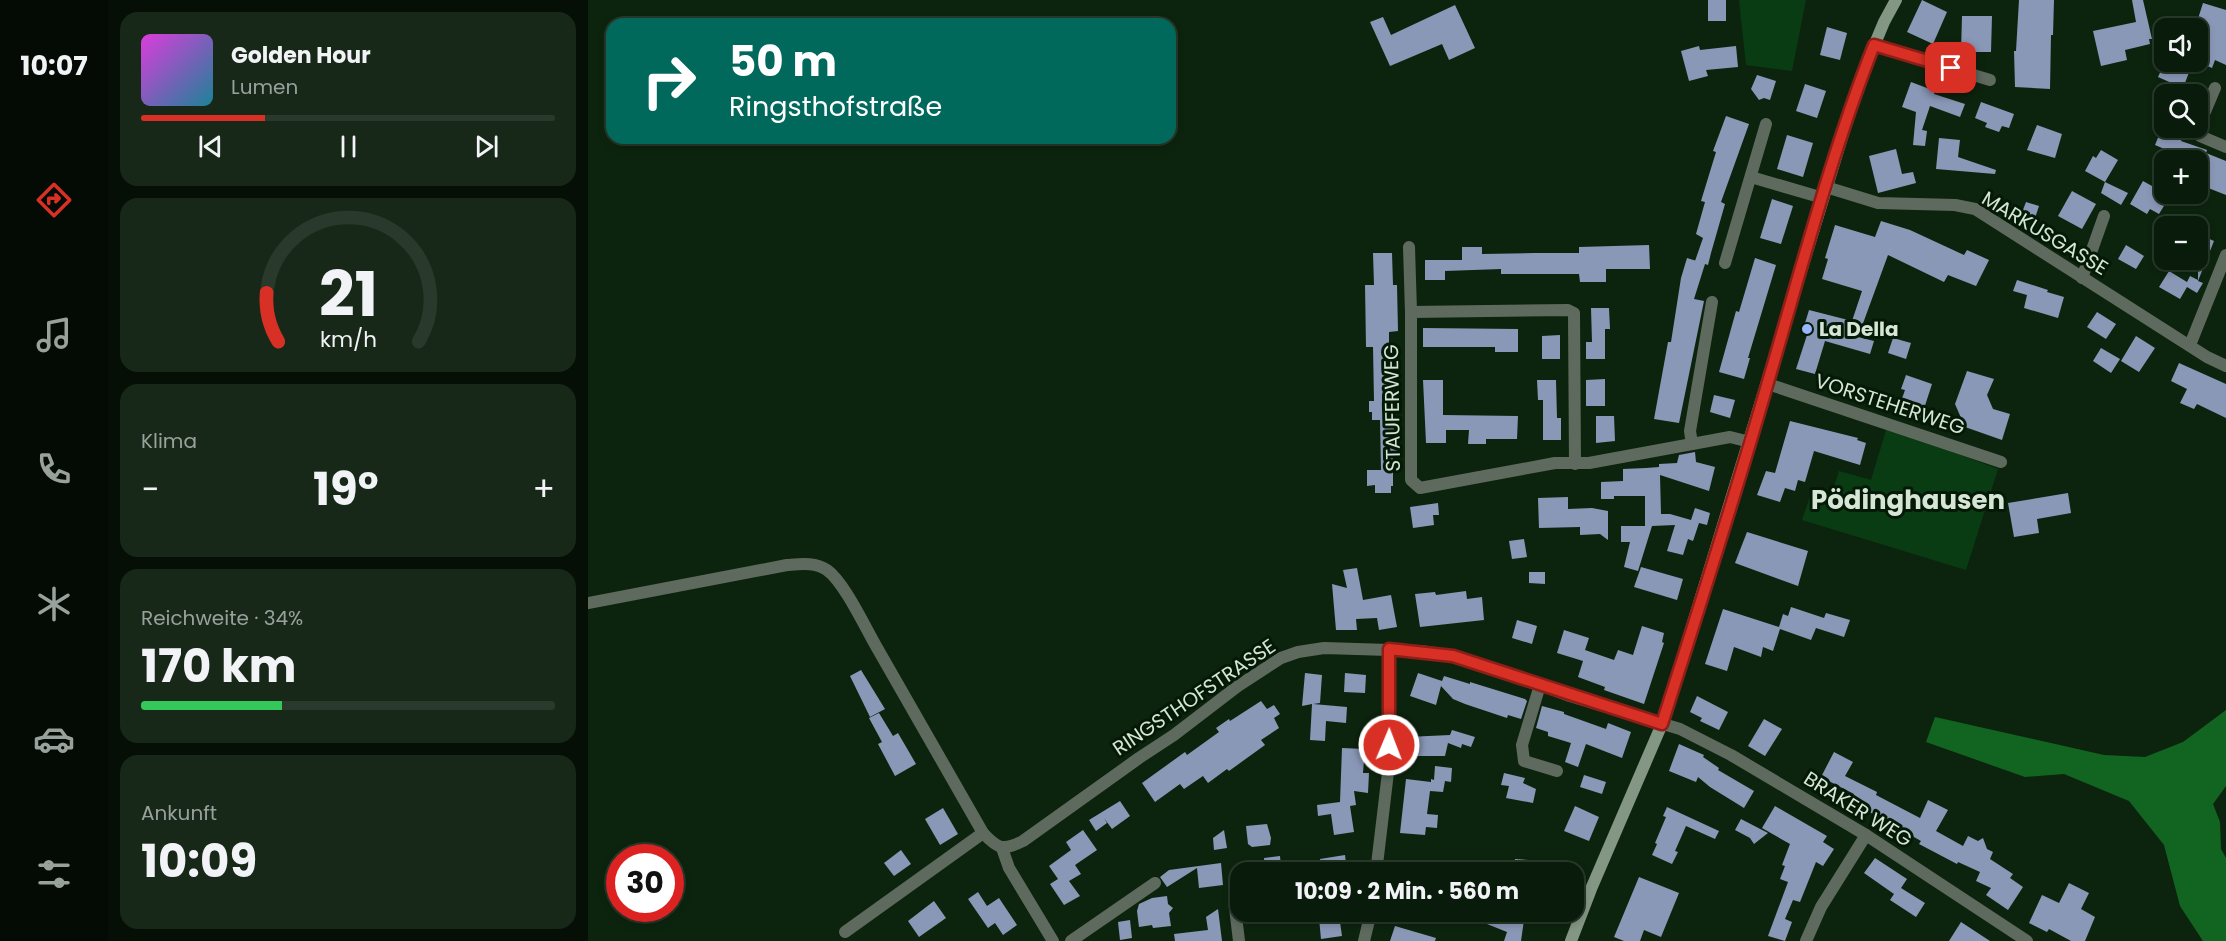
<!DOCTYPE html>
<html lang="de">
<meta charset="utf-8">
<style>
:root{--surface:#091b0a;--page:#172818;--text:#f1f3f6;--muted:#99a19c;--line:#29392b;--accent:#d93025}
body{margin:0;font-family:Poppins,sans-serif;background:var(--page);color:var(--text);height:100vh;display:flex;flex-direction:column;font-size:22px;white-space:nowrap}
*{box-sizing:border-box;margin:0}
p{font-size:20px;color:var(--muted)}
.icon{flex:none;width:33px;height:33px;fill:none;stroke:currentColor;stroke-width:2;stroke-linecap:round;stroke-linejoin:round}
.map{position:relative;flex:1;overflow:hidden}
.side{display:flex;flex-direction:column;gap:12px;padding:12px;background:#050f06;width:480px}
.side>*{flex:none}
.hud{position:absolute;left:18px;top:18px;width:570px;height:126px;border-radius:18px;box-shadow:0 3px 9px #0003,0 0 0 2px var(--line);background:#00695c;color:#fff;overflow:hidden}
.fabs{position:absolute;left:1566px;top:18px;display:grid;gap:12px}
.fabs a{display:grid;place-items:center;width:54px;height:54px;border-radius:12px;background:var(--surface);box-shadow:0 3px 9px #0003,0 0 0 2px var(--line);font-size:30px}
.speed{position:absolute;left:18px;top:844px;display:flex;gap:12px;font-size:30px;font-weight:700;text-align:center}
.speed>*{display:grid;place-content:center;width:78px;height:78px;border-radius:50%;background:var(--surface);box-shadow:0 3px 9px #0003,0 0 0 2px var(--line);line-height:1}
.speed .limit{border:9px solid #d22;background:#fff;color:#111}
.pin{position:absolute;display:grid;place-items:center;width:51px;height:51px;color:#fff;margin:-26px;border-radius:12px;box-shadow:0 3px 9px #0006}
.me{position:absolute;width:66px;margin:-33px;rotate:1deg;stroke-linejoin:round;filter:drop-shadow(0 0 4px #0008)}
.turn{display:flex;align-items:center;gap:21px;height:126px;padding:0 24px;font-size:27px}
.turn .icon{width:78px;height:78px;stroke-width:2.5}
.turn b{display:block;font-size:42px;line-height:51px}
.big{font-size:45px;font-weight:700;line-height:1.1}
.side .card{flex:1;display:flex;flex-direction:column;justify-content:center;gap:9px;min-width:0;padding:0 21px;border-radius:18px;background:var(--page)}
.side .dial{align-items:center;gap:0}
.dial svg{height:156px;overflow:visible;fill:none;stroke:var(--line);stroke-width:7;stroke-linecap:round;text-anchor:middle}
.dial text{fill:var(--text);stroke:none}
.song{display:flex;align-items:center;gap:18px}
.cover{width:72px;height:72px;border-radius:9px;background:linear-gradient(135deg,hsl(300 70% 55%),hsl(190 70% 35%))}
.played{height:6px;border-radius:3px;background:linear-gradient(90deg,var(--accent) 30%,var(--line) 30%)}
.keys{display:flex;justify-content:space-around;direction:ltr}
.heat{display:flex;justify-content:space-between;align-items:center;font-size:33px;direction:ltr}
.charge{height:9px;border-radius:4px;background:linear-gradient(90deg,#34c759 34%,var(--line) 0)}
.trip{position:absolute;left:642px;top:862px;width:354px;height:60px;border-radius:18px;background:var(--surface);box-shadow:0 3px 9px #0003,0 0 0 2px var(--line);font-weight:700;line-height:60px;text-align:center}
main{display:flex;flex:1;min-height:0}
.tab-bar{display:flex;flex-direction:column;width:108px;justify-content:space-around;align-items:center;background:#040b04;color:var(--muted)}
.tab-bar .icon{width:42px;height:42px}
.tab-bar .selected{color:var(--accent)}
.tab-bar b{font-size:27px;color:var(--text)}
.map>svg:first-child{display:block}
</style>
<main>
<nav class="tab-bar">
<b>10:07</b>
<svg class="icon selected" aria-label="directions" viewBox="0 0 24 24"><path d="M12 3l9 9-9 9-9-9zM9 14v-3h6M13 9l2 2-2 2"/></svg>
<svg class="icon" aria-label="music" viewBox="0 0 24 24"><path d="M9 18V5l10-2v13"/><circle cx="6" cy="18" r="3"/><circle cx="16" cy="16" r="3"/></svg>
<svg class="icon" aria-label="phone" viewBox="0 0 24 24"><path d="M5 4h4l2 5-3 2q2 4 5 5l2-3 5 2v4C11 20 4 13 5 4z"/></svg>
<svg class="icon" aria-label="climate" viewBox="0 0 24 24"><path d="M12 3v18M4 7l16 10M4 17L20 7"/></svg>
<svg class="icon" aria-label="car" viewBox="0 0 24 24"><path d="M5 17H2v-5l4-1 3-4h7l3 4 3 1v5h-3M9 17h6M6 11h13"/><circle cx="7" cy="17" r="2"/><circle cx="17" cy="17" r="2"/></svg>
<svg class="icon" aria-label="filters" viewBox="0 0 24 24"><path d="M4 7h16M4 17h16"/><circle cx="9" cy="7" r="2"/><circle cx="15" cy="17" r="2"/></svg>
</nav>
<section class="side">
<div class="card">
<div class="song"><i class="cover"></i><div><b>Golden Hour</b><p>Lumen</p></div></div>
<div class="played"></div>
<div class="keys"><svg class="icon" aria-label="previous" viewBox="0 0 24 24"><path d="M18 5L8 12l10 7zM5 5v14"/></svg><svg class="icon" aria-label="pause" viewBox="0 0 24 24"><path d="M8 5v14M16 5v14"/></svg><svg class="icon" aria-label="next" viewBox="0 0 24 24"><path d="M6 5l10 7-10 7zM19 5v14"/></svg></div>
</div>
<div class="card dial"><svg viewBox="0 0 100 80">
<path d="M14 69A42 42 0 1 1 86 69"/>
<path d="M14 69A42 42 0 0 1 8 44" stroke="#d93025"/>
<text x="50" y="56" font-size="32" font-weight="700">21</text>
<text x="50" y="72" font-size="11">km/h</text>
</svg></div>
<div class="card"><p>Klima</p>
<div class="heat"><a>−</a><b class="big">19°</b><a>+</a></div>
</div>
<div class="card"><p>Reichweite · 34%</p><b class="big">170 km</b><div class="charge"></div></div>
<div class="card"><p>Ankunft</p><b class="big">10:09</b></div>
</section>
<div class="map">
<svg width="1638" height="941" viewBox="0 0 1638 941">
<rect width="100%" height="100%" fill="#0c240e"/>
<g fill="#093c12">
<polygon points="1151,0 1218,0 1204,71 1158,65"/>
<polygon points="1299,427 1410,469 1378,570 1214,520 1222,496 1242,500 1251,471 1283,480"/>
</g>
<polygon fill="#126521" points="1638,710 1638,786 1625,804 1632,822 1633,849 1638,858 1638,941 1615,941 1592,906 1576,845 1541,801 1476,774 1437,777 1338,742 1347,717 1516,755 1557,757 1595,742"/>
<g fill="#8a98b7">
<rect x="1120" y="0" width="18" height="21"/>
<polygon points="1334,0 1359,12 1345,44 1319,32"/>
<polygon points="1431,0 1466,0 1465,35 1463,35 1462,89 1427,87 1426,51 1428,51"/>
<polygon points="1544,0 1555,0 1564,39 1561,39 1562,44 1537,50 1539,60 1513,66 1505,31 1548,22"/>
<polygon points="1615,3 1638,10 1638,65 1627,60 1624,68 1610,62 1608,25"/>
<polygon points="867,5 887,48 861,60 854,44 802,66 782,22 795,17 803,35"/>
<polygon points="1374,16 1404,16 1403,52 1373,52"/>
<polygon points="1239,27 1259,33 1252,60 1232,55"/>
<polygon points="1111,46 1112,50 1148,46 1150,67 1118,70 1120,76 1101,81 1093,51"/>
<polygon points="1577,62 1605,62 1595,88 1570,77"/>
<polygon points="1169,75 1188,81 1182,100 1176,98 1171,100 1163,89"/>
<polygon points="1323,82 1347,91 1346,94 1377,104 1372,117 1342,106 1334,130 1339,131 1337,146 1325,145 1328,112 1314,107"/>
<polygon points="1217,84 1238,91 1229,118 1208,111"/>
<polygon points="1393,102 1426,114 1421,128 1414,126 1411,132 1397,127 1399,123 1387,118"/>
<polygon points="1138,116 1161,124 1133,202 1137,204 1123,253 1120,265 1117,264 1106,299 1116,301 1091,423 1066,419 1080,342 1083,342 1093,278 1099,258 1115,263 1107,261 1115,238 1108,234 1117,202 1113,201 1128,152 1125,151"/>
<polygon points="1449,125 1474,134 1467,158 1439,150"/>
<polygon points="1574,128 1595,136 1593,141 1619,150 1618,153 1638,161 1638,195 1610,184 1610,160 1585,160 1588,154 1567,145"/>
<polygon points="1199,135 1225,143 1215,177 1189,169"/>
<polygon points="1351,138 1372,140 1370,157 1408,170 1407,174 1348,169"/>
<polygon points="1308,149 1314,174 1325,172 1328,183 1290,193 1281,156"/>
<polygon points="1513,150 1530,160 1517,182 1497,171 1505,156 1508,158"/>
<polygon points="1555,181 1582,196 1571,214 1562,209 1559,214 1542,204"/>
<polygon points="1517,182 1540,193 1533,205 1513,193"/>
<polygon points="1484,191 1508,204 1494,229 1470,216"/>
<polygon points="1184,199 1205,206 1193,244 1172,238"/>
<polygon points="1438,202 1451,206 1447,218 1433,215"/>
<polygon points="1293,221 1322,230 1376,255 1379,250 1401,260 1388,286 1360,275 1356,282 1300,255 1270,337 1286,341 1282,354 1237,341 1227,374 1208,369 1219,335 1214,333 1221,310 1264,321 1274,291 1234,279 1240,259 1237,258 1247,225 1287,237"/>
<polygon points="1610,234 1626,241 1610,281 1615,283 1609,293 1599,287 1592,299 1571,287 1581,271 1599,282 1602,276 1610,280"/>
<polygon points="1061,245 1062,269 1018,269 1018,282 992,282 991,274 913,274 913,269 857,271 857,280 837,280 837,260 874,260 874,247 894,247 894,254 946,253 991,253 991,247"/>
<polygon points="1538,245 1556,256 1548,269 1530,259"/>
<polygon points="785,253 804,253 805,285 809,285 810,331 801,332 801,361 806,361 806,434 810,434 811,455 805,455 805,486 803,486 803,493 787,493 787,485 779,486 779,470 793,470 792,420 784,420 784,412 781,412 781,401 786,401 785,347 778,347 777,285 786,285"/>
<polygon points="1167,258 1188,265 1160,358 1162,358 1156,379 1131,372 1148,311 1151,312"/>
<polygon points="1429,280 1460,290 1459,292 1476,297 1470,318 1436,308 1439,295 1425,291"/>
<polygon points="1003,308 1021,308 1022,329 1017,329 1017,359 998,359 998,342 1004,342"/>
<polygon points="1509,312 1528,324 1518,339 1499,327"/>
<polygon points="835,328 930,329 930,352 907,352 907,347 835,347"/>
<polygon points="972,335 972,359 954,359 954,336"/>
<polygon points="1548,336 1567,348 1551,372 1533,361"/>
<polygon points="1305,338 1323,343 1318,359 1300,353"/>
<polygon points="1513,348 1532,359 1523,373 1505,361"/>
<polygon points="1591,363 1638,384 1638,418 1609,404 1606,409 1592,403 1599,389 1583,381"/>
<polygon points="1379,371 1406,379 1399,395 1405,409 1422,414 1414,440 1377,427 1367,404"/>
<polygon points="1318,375 1344,384 1333,418 1310,410 1317,390 1313,389"/>
<polygon points="1017,379 1017,406 998,406 998,380"/>
<polygon points="835,380 855,380 855,415 930,416 929,439 898,439 898,444 880,444 881,430 858,430 858,443 838,443"/>
<polygon points="949,380 968,380 969,418 973,418 973,440 955,440 955,400 950,400"/>
<polygon points="1126,395 1147,400 1142,418 1122,412"/>
<polygon points="1008,416 1026,416 1027,441 1008,443"/>
<polygon points="1202,421 1270,438 1269,440 1278,443 1272,465 1226,451 1217,482 1210,480 1207,491 1197,488 1192,502 1169,495 1178,471 1187,473"/>
<polygon points="1107,452 1108,462 1127,467 1121,491 1072,475 1073,514 1082,514 1103,520 1107,508 1122,513 1119,525 1111,523 1105,541 1100,539 1095,555 1079,551 1087,525 1064,526 1050,571 1036,567 1042,542 1033,542 1033,526 1057,526 1057,496 1026,496 1026,499 1013,499 1013,482 1035,481 1035,469 1058,468 1071,467 1071,464 1089,463 1091,455"/>
<polygon points="1480,493 1483,513 1449,519 1451,533 1426,537 1420,503"/>
<polygon points="980,497 980,509 1004,508 1020,511 1020,540 1012,534 992,535 992,527 951,528 950,498"/>
<polygon points="850,503 851,515 845,515 846,525 825,528 822,507"/>
<polygon points="1159,532 1220,551 1210,586 1147,563"/>
<polygon points="936,539 939,557 924,559 921,541"/>
<polygon points="1053,567 1095,579 1089,600 1046,587"/>
<polygon points="769,568 775,600 803,595 809,627 791,630 789,618 768,619 769,630 748,630 744,584 759,588 755,570"/>
<polygon points="941,572 957,572 957,584 941,583"/>
<polygon points="878,591 879,599 894,597 896,620 832,627 827,594 847,592 848,595"/>
<polygon points="1203,607 1236,618 1238,613 1262,620 1256,637 1228,628 1223,640 1192,629 1185,651 1175,647 1173,657 1146,647 1139,671 1117,664 1135,609 1191,627 1195,614 1200,616"/>
<polygon points="929,620 949,626 944,644 924,638"/>
<polygon points="1054,626 1076,633 1074,642 1076,643 1056,704 1016,690 1017,687 990,677 995,661 969,653 976,630 1001,638 997,650 1026,660 1030,650 1045,655"/>
<polygon points="273,670 297,709 282,717 262,676"/>
<polygon points="717,673 734,675 732,703 725,704 759,707 758,723 738,721 737,741 722,740 724,704 714,706"/>
<polygon points="757,673 778,675 777,693 756,692"/>
<polygon points="830,673 854,681 856,676 882,684 882,682 937,699 939,701 933,719 920,715 919,718 877,704 865,699 853,686 848,705 822,696"/>
<polygon points="1109,696 1140,712 1131,730 1112,721 1114,718 1102,712"/>
<polygon points="673,701 679,709 686,705 692,714 686,718 691,728 673,740 677,745 641,771 639,769 620,783 615,776 596,789 592,784 567,802 554,783 597,752 599,755 631,732 628,728 641,719 642,721"/>
<polygon points="954,706 976,712 976,714 1018,729 1020,723 1043,732 1034,758 998,744 990,767 977,762 983,743 960,736 960,732 948,728"/>
<polygon points="291,713 305,736 310,733 328,764 307,776 290,744 294,742 281,718"/>
<polygon points="1176,719 1194,729 1177,756 1160,746"/>
<polygon points="864,730 887,737 883,747 874,744 873,748 860,743 857,756 819,756 819,737 862,735"/>
<polygon points="1091,744 1116,755 1115,757 1131,768 1130,770 1166,791 1156,808 1122,787 1110,777 1108,782 1081,771"/>
<polygon points="754,748 777,749 775,773 781,773 780,793 766,791 768,805 762,806 766,832 746,835 743,814 730,816 729,805 752,802"/>
<polygon points="1246,752 1265,762 1257,776 1289,792 1288,795 1332,818 1340,800 1360,810 1348,831 1375,846 1380,836 1390,841 1395,838 1399,849 1405,852 1402,859 1425,874 1422,878 1435,887 1420,910 1398,895 1403,888 1388,881 1392,872 1370,862 1369,864 1331,844 1333,841 1262,801 1266,794 1233,777"/>
<polygon points="847,766 864,768 863,782 857,781 855,792 842,791 839,814 850,815 849,828 838,827 837,835 812,833 818,779 843,782 843,779 846,780"/>
<polygon points="916,773 937,778 935,783 948,789 945,803 918,798 921,786 913,785"/>
<polygon points="996,775 1018,782 1014,794 992,787"/>
<polygon points="532,801 542,816 524,829 516,818 519,823 508,831 501,820"/>
<polygon points="987,806 1011,817 1001,841 976,831"/>
<polygon points="1187,806 1239,836 1235,842 1246,849 1235,866 1228,862 1212,902 1205,900 1197,919 1204,922 1197,941 1180,936 1200,882 1192,879 1197,866 1194,865 1202,844 1174,828"/>
<polygon points="1079,807 1131,831 1127,839 1098,826 1087,851 1090,852 1084,864 1064,855 1069,844 1067,843 1078,817 1075,816"/>
<polygon points="355,808 370,834 352,845 337,819"/>
<polygon points="1153,819 1180,833 1166,844 1162,838 1147,830"/>
<polygon points="679,824 683,838 682,845 664,847 660,844 658,826"/>
<polygon points="495,830 509,850 487,865 493,874 481,881 492,896 476,905 462,884 470,879 461,866 483,850 478,842"/>
<polygon points="636,830 639,848 626,850 625,838"/>
<polygon points="313,850 323,864 306,876 296,863"/>
<polygon points="757,855 759,873 734,873 732,859"/>
<polygon points="692,856 693,867 684,873 677,873 676,858"/>
<polygon points="1287,858 1319,879 1313,888 1337,903 1328,917 1302,900 1306,894 1276,873"/>
<polygon points="927,859 941,860 940,873 926,873"/>
<polygon points="633,863 635,885 611,888 609,868 579,887 572,877 581,870"/>
<polygon points="1051,877 1091,893 1073,937 1056,930 1052,941 1036,941 1026,937"/>
<polygon points="1481,883 1501,893 1493,909 1507,917 1497,941 1483,941 1461,929 1459,932 1441,923 1454,895 1471,903"/>
<polygon points="390,892 399,906 411,898 429,925 415,935 407,923 400,928 380,899"/>
<polygon points="579,896 580,904 585,908 581,913 583,926 565,928 564,925 551,927 549,911 551,904 564,898"/>
<polygon points="346,901 358,918 331,937 320,921"/>
<polygon points="630,909 634,941 587,941 586,934 620,930 618,917"/>
<polygon points="898,912 916,912 936,920 933,941 916,941 919,932 894,922"/>
<polygon points="751,915 754,936 733,939 731,918"/>
<polygon points="542,920 544,938 532,940 530,922"/>
<polygon points="1373,922 1402,941 1361,941"/>
<polygon points="807,926 848,938 847,941 802,941"/>
</g>
<g fill="none" stroke-linecap="round" stroke-linejoin="round">
<g stroke="#5f6a5f" stroke-width="12">
<polyline points="1286,45 1402,80"/>
<polyline points="1627,88 1611,126 1612,136 1638,147"/>
<polyline points="1163,177 1235,198"/>
<polyline points="1238,187 1290,203 1367,205 1387,209 1619,357 1638,366"/>
<polyline points="821,247 823,312"/>
<polyline points="1137,263 1178,124"/>
<polyline points="1494,278 1516,216"/>
<polyline points="1602,345 1638,255"/>
<polyline points="1180,384 1413,462"/>
<polyline points="1104,444 1102,431 1124,302"/>
<polyline points="987,464 986,313 980,310 823,312 823,480 832,488 967,463 1001,463 1142,437 1162,442"/>
<path d="M 0,603 L 199,565 C 213,564 227,562 239,570 C 256,582 277,627 288,646 C 324,708 359,771 395,833 C 410,849 415,851 435,841 L 551,758 L 586,735 L 650,686 L 693,658 L 710,652 L 736,648 L 833,651 L 865,656 L 928,676 L 982,696 L 1092,729 L 1143,755 L 1278,835 L 1439,941"/>
<polyline points="952,685 934,745 936,761 969,771"/>
<polyline points="414,848 421,868 465,941"/>
<polyline points="788,873 801,764 801,649"/>
<polyline points="646,899 651,941"/>
<polyline points="257,932 395,833"/>
<polyline points="483,941 567,883"/>
<polyline points="776,941 783,912"/>
<polyline points="1218,941 1233,907 1278,835"/>
</g>
<polyline stroke="#849684" stroke-width="12" points="983,941 1003,889 1074,724 1271,82 1296,22 1308,0"/>
</g>
<g fill="none" stroke-linecap="round" stroke-linejoin="round">
<defs>
<path id="route" d="M 801,745 L 801,649 L 865,656 L 1074,724 C 1110,611 1147,497 1180,382 C 1213,270 1243,154 1286,45 L 1363,68"/>
</defs>
<use href="#route" stroke="#8d1f18" stroke-width="15"/>
<use href="#route" stroke="#d93025" stroke-width="10"/>
</g>
<circle fill="#98b6fd" stroke="#041a06" stroke-width="2" cx="1219" cy="329" r="6"/>
<g text-anchor="middle" stroke-width="6" stroke-linejoin="round" paint-order="stroke">
<g font-size="20" fill="#d6e5d6" stroke="#041a06">
<text transform="translate(1457 233) rotate(31)" y="7">MARKUSGASSE</text>
<text transform="translate(1302 404) rotate(18)" y="7">VORSTEHERWEG</text>
<text transform="translate(804 408) rotate(-91)" y="7">STAUFERWEG</text>
<text transform="translate(606 697) rotate(-34)" y="7">RINGSTHOFSTRASSE</text>
<text transform="translate(1270 809) rotate(32)" y="7">BRAKER WEG</text>
</g>
<g font-size="20" font-weight="bold" fill="#d6e5d6" stroke="#041a06" text-anchor="start">
<text x="1231" y="336">La Della</text>
</g>
<g font-size="26" font-weight="bold" fill="#d6e5d6" stroke="#041a06">
<text x="1320" y="509">Pödinghausen</text>
</g>
</g>
</svg>
<div class="fabs">
<a><svg class="icon" aria-label="sound" viewBox="0 0 24 24"><path d="M4 9h4l5-4v14l-5-4H4zM17 9q2 3 0 6"/></svg></a>
<a><svg class="icon" aria-label="search" viewBox="0 0 24 24"><circle cx="10" cy="10" r="6"/><path d="M15 15l6 6"/></svg></a>
<a>+</a>
<a>−</a>
</div>
<div class="speed"><div class="limit">30</div></div>
<div class="pin" style="left:1363px;top:68px;background:#d93025"><svg class="icon" aria-label="arrive" viewBox="0 0 24 24"><path d="M6 21V4h12l-3 4 3 4H6"/></svg></div>
<svg class="me" style="left:801px;top:745px" viewBox="-20 -20 40 40"><circle r="17" fill="#d93025" stroke="#fff" stroke-width="3"/><path d="M0-11L8 9 0 5-8 9z" fill="#fff"/></svg>
<div class="trip">10:09 · 2 Min. · 560 m</div>
<div class="hud">
<div class="turn"><svg class="icon" aria-label="right" viewBox="0 0 24 24"><path d="M7 20v-9h11M14 6l5 5-5 5"/></svg><div><b>50 m</b>Ringsthofstraße</div></div>
</div>
</div>
</main>
